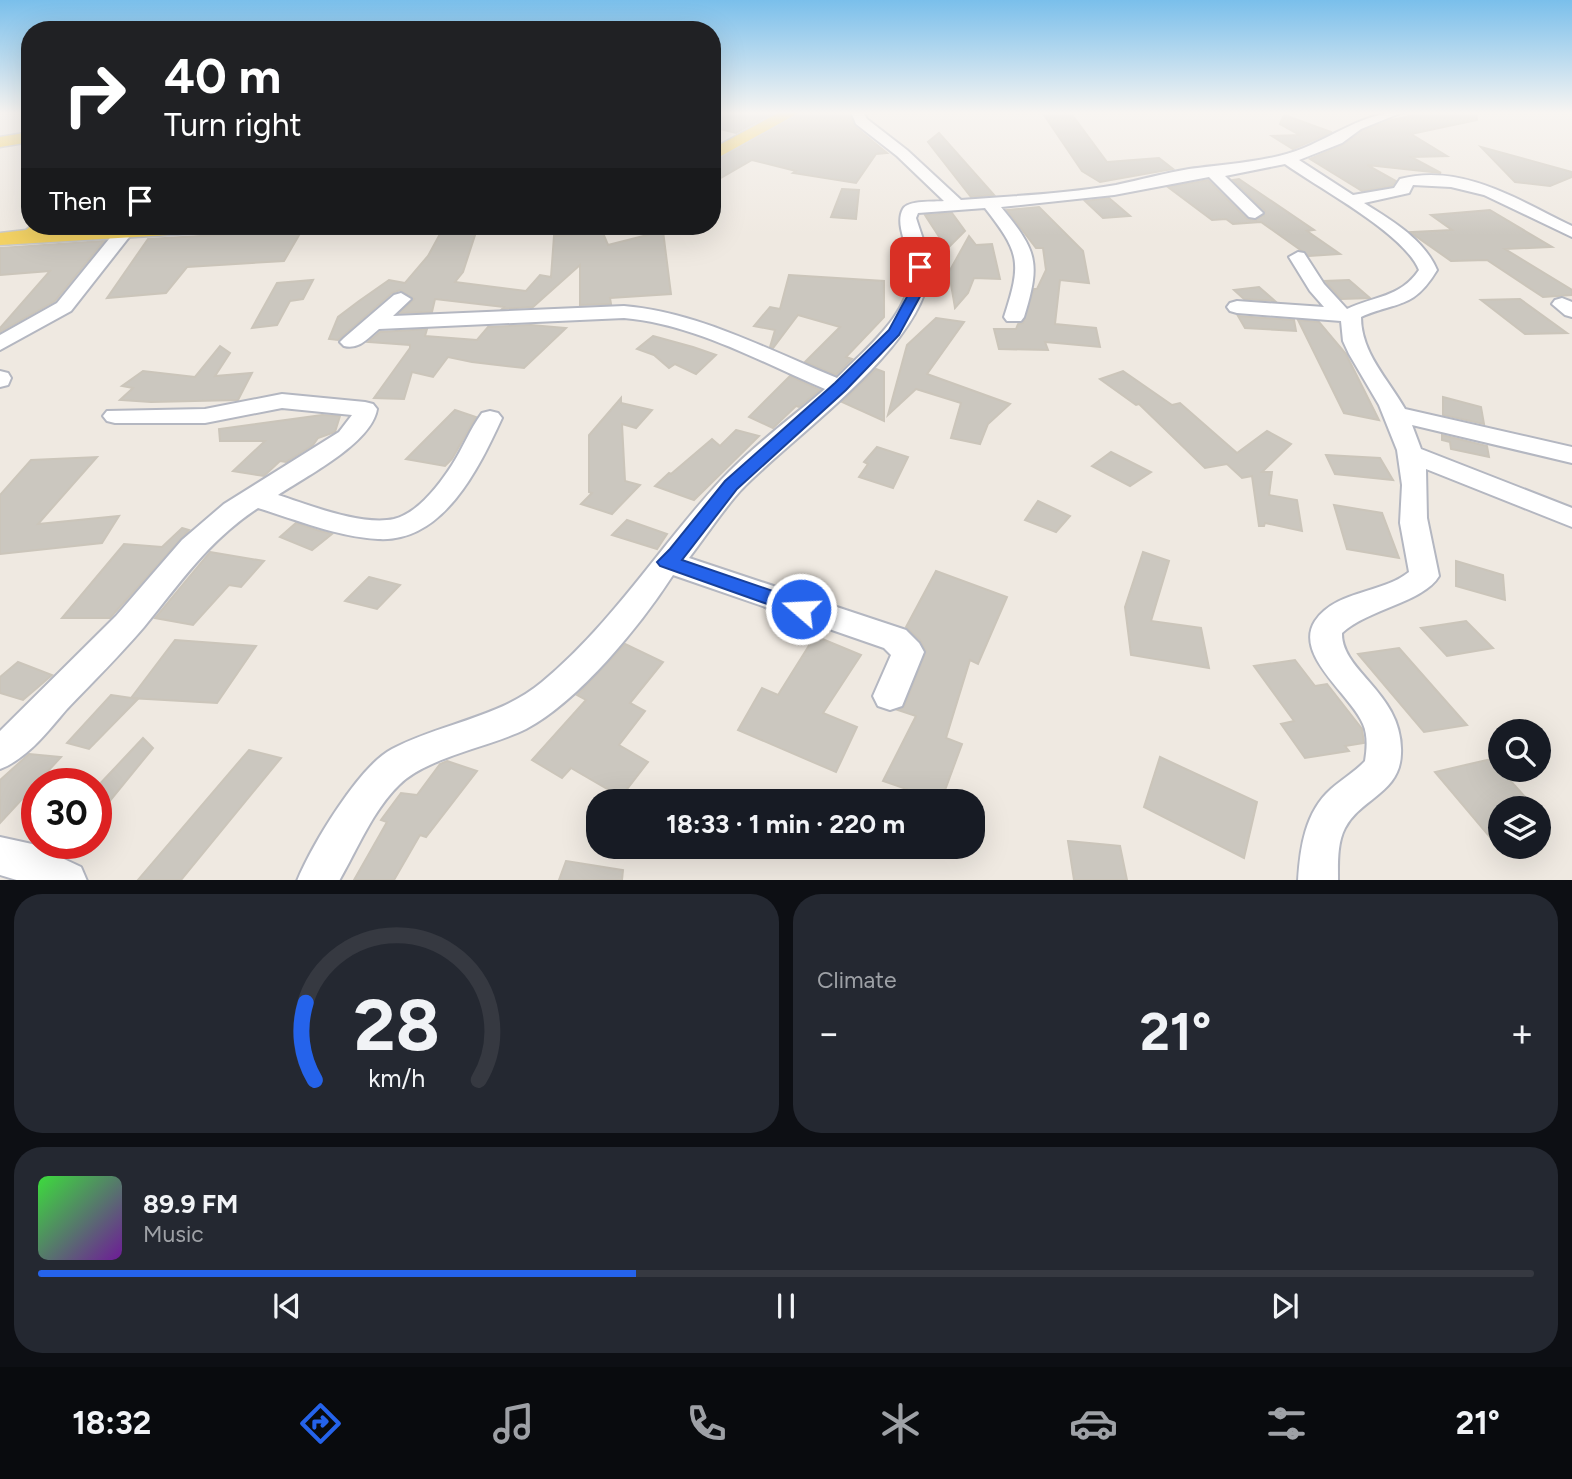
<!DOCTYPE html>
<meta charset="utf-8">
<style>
:root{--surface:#171b24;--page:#242831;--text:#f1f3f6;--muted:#9ea1a6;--line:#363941;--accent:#2563eb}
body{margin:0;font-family:Figtree,sans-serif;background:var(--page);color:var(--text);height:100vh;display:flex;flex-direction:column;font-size:26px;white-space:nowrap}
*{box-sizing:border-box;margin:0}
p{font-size:23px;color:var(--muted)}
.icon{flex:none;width:38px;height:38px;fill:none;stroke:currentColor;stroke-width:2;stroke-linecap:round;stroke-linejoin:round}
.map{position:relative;height:880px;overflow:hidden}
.side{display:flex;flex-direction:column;gap:14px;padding:14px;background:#0d0f14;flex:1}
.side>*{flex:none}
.guide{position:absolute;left:21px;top:21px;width:700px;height:214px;border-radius:28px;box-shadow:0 7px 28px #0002;background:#202124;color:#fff;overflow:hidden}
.controls{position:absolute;left:1488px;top:719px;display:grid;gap:14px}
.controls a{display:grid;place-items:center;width:63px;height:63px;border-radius:50%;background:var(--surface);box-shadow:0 7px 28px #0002;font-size:35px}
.speed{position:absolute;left:21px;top:768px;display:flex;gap:14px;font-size:35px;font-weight:700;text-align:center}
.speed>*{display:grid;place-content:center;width:91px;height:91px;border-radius:50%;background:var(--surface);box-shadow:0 7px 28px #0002;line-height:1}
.speed .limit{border:10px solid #d22;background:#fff;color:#111}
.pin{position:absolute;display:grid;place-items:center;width:60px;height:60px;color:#fff;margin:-30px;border-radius:14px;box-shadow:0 4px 10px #0006}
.me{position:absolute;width:77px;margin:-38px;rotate:289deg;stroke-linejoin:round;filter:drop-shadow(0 0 5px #0008)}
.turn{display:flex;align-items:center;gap:24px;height:147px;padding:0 28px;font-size:32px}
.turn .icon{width:91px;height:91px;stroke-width:2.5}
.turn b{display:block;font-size:49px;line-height:60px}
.then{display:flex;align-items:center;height:66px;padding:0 28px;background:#0003;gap:14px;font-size:26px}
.big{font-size:52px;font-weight:700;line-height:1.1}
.side .tile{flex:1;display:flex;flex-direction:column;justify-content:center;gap:10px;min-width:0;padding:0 24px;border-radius:28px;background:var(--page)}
.side .dial{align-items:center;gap:0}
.dial svg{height:182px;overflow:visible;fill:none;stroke:var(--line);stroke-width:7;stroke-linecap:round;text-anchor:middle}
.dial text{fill:var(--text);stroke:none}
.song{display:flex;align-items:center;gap:21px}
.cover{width:84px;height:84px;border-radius:10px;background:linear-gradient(135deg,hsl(120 70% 55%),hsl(280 70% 35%))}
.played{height:7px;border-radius:4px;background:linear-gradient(90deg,var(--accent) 40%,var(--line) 40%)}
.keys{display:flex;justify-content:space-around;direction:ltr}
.heat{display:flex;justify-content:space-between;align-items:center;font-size:38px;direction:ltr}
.side .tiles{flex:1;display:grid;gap:14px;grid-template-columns:1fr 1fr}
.tile:last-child{grid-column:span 2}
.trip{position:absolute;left:586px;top:789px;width:399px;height:70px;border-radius:28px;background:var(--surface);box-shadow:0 7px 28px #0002;font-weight:700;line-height:70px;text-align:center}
.dock{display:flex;height:112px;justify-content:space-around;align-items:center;background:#090b0e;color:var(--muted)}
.dock .icon{width:49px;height:49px}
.dock .current{color:var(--accent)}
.dock b{font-size:32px;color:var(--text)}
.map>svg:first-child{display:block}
</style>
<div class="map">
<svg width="1572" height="881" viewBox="0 0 1572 881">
<rect width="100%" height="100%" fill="#efe9e1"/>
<g fill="#cbc7bf" stroke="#cbc5ba" stroke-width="2">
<polygon points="712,112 775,112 736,133 712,127"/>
<polygon points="802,112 849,114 854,126 887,153 876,154 856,183 793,173 796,171 752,160 712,183 712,163"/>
<polygon points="1042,112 1070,112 1107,162 1159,158 1173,169 1100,182 1082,171"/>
<polygon points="1430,112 1476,112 1477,120 1411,134 1447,156 1411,157 1441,173 1367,165 1396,181 1392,186 1362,191 1310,159 1343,145 1362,131 1391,120"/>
<polygon points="1284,115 1331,132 1332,132 1293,149 1272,136 1300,135 1280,124"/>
<polygon points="939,133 994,195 971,197 928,142"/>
<polygon points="1481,147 1572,172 1572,177 1550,186 1515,182"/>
<polygon points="1239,179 1314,230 1307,231 1340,254 1309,256 1261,222 1233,224 1226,219 1212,220 1168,187 1208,180 1247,219 1256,220 1264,215 1265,211 1233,180"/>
<polygon points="842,189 859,190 856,219 831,217"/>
<polygon points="1109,198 1130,216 1103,218 1085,201"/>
<polygon points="1039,207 1083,251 1089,283 1060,280 1055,324 1096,328 1100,347 1045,342 1048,350 999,349 994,329 1016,329 1018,324 1023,323 1034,289 1037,289 1046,270 1043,248 1036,248 1007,210"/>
<polygon points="1490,210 1552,247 1505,249 1572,290 1572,295 1543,297 1487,260 1451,261 1410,232 1452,230 1431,215"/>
<polygon points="952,213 965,231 947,249 925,215"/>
<polygon points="302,230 284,261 187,267 166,293 107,298 148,239"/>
<polygon points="663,231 671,294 610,298 611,304 580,305 580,265 533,307 502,309 504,307 435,299 432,312 400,313 414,299 400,290 392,293 338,340 329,339 338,317 359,301 389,280 405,283 428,256 440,234 476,232 463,272 455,282 526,291 540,275 551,277 554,236 603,233 608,245"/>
<polygon points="969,236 976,245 992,244 1000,279 974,278 968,293 955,308 949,272"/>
<polygon points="104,241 55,301 0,332 0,328 50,271 0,275 0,248"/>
<polygon points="789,275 884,281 884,317 846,357 852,359 836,375 805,362 840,327 798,315 773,348 770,347 775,330 754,326 770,307 780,309"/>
<polygon points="313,280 303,299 290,301 277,325 252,328 277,283"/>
<polygon points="1349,280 1370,298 1341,299 1325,281"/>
<polygon points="1259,287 1275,301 1244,299 1234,290"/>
<polygon points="1520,299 1567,333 1525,334 1481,300"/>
<polygon points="1238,316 1294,320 1296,331 1245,328"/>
<polygon points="936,318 964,322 927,374 1010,404 988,424 980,444 951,438 961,403 916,389 888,415 907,345"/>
<polygon points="1298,320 1319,322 1346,354 1379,420 1344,413"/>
<polygon points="531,325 566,328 524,368 472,362 448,357 433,377 412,372 404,399 374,398 410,348 410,345 368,342 380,332 427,329 425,336 477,340 488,327"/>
<polygon points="653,336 693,347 716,355 696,374 675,364 669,368 654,355 637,349"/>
<polygon points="220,346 230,353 215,376 252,373 238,400 151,402 120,400 133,388 122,386 143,371 195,377"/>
<polygon points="876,369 884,372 884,421 842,402"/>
<polygon points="1123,371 1172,405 1180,403 1237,453 1267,431 1291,444 1262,472 1272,472 1269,495 1297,500 1302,531 1265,523 1264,526 1259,526 1252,476 1242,478 1227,464 1205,468 1139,404 1136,405 1100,379"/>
<polygon points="790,376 820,390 799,407 796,406 773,428 749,417"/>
<polygon points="1443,397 1481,407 1484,424 1443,415"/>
<polygon points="621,398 621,403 652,410 636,428 622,424 625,481 640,485 612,514 581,504 592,493 589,492 589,435"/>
<polygon points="455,410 476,417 452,459 445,466 406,459"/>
<polygon points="322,415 340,416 335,432 318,438 313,445 286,462 280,461 264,476 233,471 265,441 220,441 219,429"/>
<polygon points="736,430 759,436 694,500 655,486 669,473 671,474 712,439 720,446"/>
<polygon points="1442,435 1487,446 1489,457 1451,449 1450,442 1442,440"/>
<polygon points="877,447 908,457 893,488 859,477 868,464 864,462"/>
<polygon points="1111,452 1151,472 1130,486 1092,466"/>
<polygon points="1326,455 1380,458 1393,480 1335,474"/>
<polygon points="97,457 38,524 119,516 102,543 0,554 0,495 31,460"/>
<polygon points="1038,501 1070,516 1056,532 1025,520"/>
<polygon points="1334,505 1382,513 1399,558 1347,549"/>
<polygon points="627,520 667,534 657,549 612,535"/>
<polygon points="296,523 317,530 332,534 312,550 280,537"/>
<polygon points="182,528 189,530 110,618 62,618 124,544 162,547"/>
<polygon points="210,552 264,561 241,587 229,585 193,625 155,618"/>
<polygon points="1143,552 1169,561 1151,621 1201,628 1209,668 1131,655 1125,607"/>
<polygon points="1456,561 1503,575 1505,600 1456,586"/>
<polygon points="936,571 1007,597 978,664 970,660 946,738 962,744 941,801 883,781 916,716 898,710 904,707 926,651 920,640 906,627"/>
<polygon points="369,577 400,585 377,609 345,601"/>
<polygon points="1466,621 1493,648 1447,656 1421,628"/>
<polygon points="815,636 861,655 823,713 857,727 836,772 738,730 762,688 778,695"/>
<polygon points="175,640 256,646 217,703 131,698"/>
<polygon points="625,644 663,662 630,703 645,711 619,745 648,762 621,797 571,768 562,778 532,760 586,700 577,695"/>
<polygon points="1399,648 1467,725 1424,732 1358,654"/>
<polygon points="1295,660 1315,686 1327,684 1362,729 1364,743 1345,746 1349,751 1305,758 1281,724 1294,721 1254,666"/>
<polygon points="18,662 52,675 23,700 0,693 0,677"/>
<polygon points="111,695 138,699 89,749 67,743"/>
<polygon points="143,738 153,748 96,818 96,788"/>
<polygon points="249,750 281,758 181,880 138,880"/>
<polygon points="29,754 61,757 0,823 0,780"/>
<polygon points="1160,757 1257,802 1244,858 1144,807"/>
<polygon points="1491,759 1535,808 1500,808 1500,849 1435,772"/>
<polygon points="447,761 477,771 426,837 420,835 394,880 354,880 387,822 381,820 401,793 417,795 440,764"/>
<polygon points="1068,841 1120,846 1127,880 1074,880"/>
<polygon points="566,861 623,870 622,880 559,880"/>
</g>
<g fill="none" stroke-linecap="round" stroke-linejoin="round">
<defs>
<g id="minor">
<path d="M 851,112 L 863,112 L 867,119 L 907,150 L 961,200 C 1012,196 1065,194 1116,185 C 1140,180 1165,173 1189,169 C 1220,165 1249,163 1279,156 C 1324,146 1357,112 1403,112 L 1361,129 L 1342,143 L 1299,160 L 1353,195 L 1394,188 L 1400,179 C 1462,163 1518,200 1572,226 L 1572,237 L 1484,195 L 1451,187 L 1413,185 L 1409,193 L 1364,203 C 1391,220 1424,239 1437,270 C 1413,310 1397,301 1361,317 C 1361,353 1388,379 1405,409 L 1572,447 L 1572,463 L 1412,425 L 1421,449 L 1572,508 L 1572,527 L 1426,469 L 1427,518 L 1439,576 C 1424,602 1368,609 1342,633 C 1341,672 1404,693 1401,754 C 1400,793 1361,798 1345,828 C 1337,843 1338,864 1338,881 L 1298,881 C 1300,848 1305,812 1331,789 C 1342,779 1355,772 1365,761 C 1367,749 1368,735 1363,724 C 1352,696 1293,655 1315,621 C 1336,590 1382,594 1409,572 L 1400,523 L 1402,485 L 1397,450 L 1379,405 L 1349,354 L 1343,341 L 1341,321 L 1237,313 L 1230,311 L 1227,307 L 1230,303 L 1237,301 L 1324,307 L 1310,291 L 1289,257 L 1298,252 L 1304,253 L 1324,284 L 1347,309 C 1374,296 1400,298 1419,270 C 1404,233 1320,189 1285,164 L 1225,176 L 1263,213 L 1255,218 L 1249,217 L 1209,177 L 1114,195 L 1001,207 C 1037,251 1041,262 1024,317 L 1021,321 L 1007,321 L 1004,317 C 1022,262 1020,253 985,208 L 918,213 L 916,218 C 921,235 931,257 929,275 C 919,350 793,436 741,490 C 722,511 706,536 689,558 L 906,630 L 919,643 L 924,652 L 902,706 L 890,710 L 878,706 L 873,696 L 891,655 L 884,648 L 673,575 C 640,626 579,701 526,729 C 490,747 427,757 399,785 C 373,810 357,850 339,881 L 297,881 C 312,845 359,766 392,749 C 441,723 499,718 542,682 C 612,624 660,546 721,480 C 752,447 791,418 825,389 C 761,362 694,324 624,318 L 379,329 C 368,338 359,350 344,346 L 340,342 L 344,338 L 394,295 L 401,293 L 411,299 L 393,316 L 624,306 C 698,312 768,350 837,378 C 865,349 913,312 911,268 C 910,250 894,225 903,209 C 908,200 934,202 944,201 L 897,156 L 856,124 Z"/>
<polygon points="124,227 133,232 71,311 0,350 0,335 57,303 118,228"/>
<polygon points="1562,298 1572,302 1572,317 1565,315 1552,304 1555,300"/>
<polygon points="0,371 8,373 11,378 8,385 0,387"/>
<path d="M 282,394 L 365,402 L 373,404 L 377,409 C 372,443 305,477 278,495 C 309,505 361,526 394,519 C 418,513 439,485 452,465 C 463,448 470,429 482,413 L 490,411 L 498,413 L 502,418 C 479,468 443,543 378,539 C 338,537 297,520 258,508 C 207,542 182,581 144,627 C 120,655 93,682 67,709 C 48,731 27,759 0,769 L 0,731 L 116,616 L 182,540 L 224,504 L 339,432 L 352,415 L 282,408 L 205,423 L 115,423 L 107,421 L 103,416 L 107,411 L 205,409 Z"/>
<polygon points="0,837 32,844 81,867 87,881 20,881 0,875"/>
</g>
<g id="major">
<polygon points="780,112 800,112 712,161 712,149"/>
<polygon points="30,132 30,142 0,147 0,137"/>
<polygon points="31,226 53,226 52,229 229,226 226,230 219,232 0,245 0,233 26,230"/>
</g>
</defs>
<use href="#minor" stroke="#b4b7c1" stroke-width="4"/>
<use href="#major" stroke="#c9c9c9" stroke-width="3"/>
<use href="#minor" fill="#fff" fill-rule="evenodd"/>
<use href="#major" fill="#f2d163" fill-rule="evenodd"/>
</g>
<linearGradient id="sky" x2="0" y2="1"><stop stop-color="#7abfeb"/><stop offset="0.48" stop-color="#f8f5f2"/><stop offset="1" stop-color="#f8f5f2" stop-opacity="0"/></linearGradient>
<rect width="1572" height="235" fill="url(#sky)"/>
<polygon fill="#2563eb" stroke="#184099" stroke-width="2" points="920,263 926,267 922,293 899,335 846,390 737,489 682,560 808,603 811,609 808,614 801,616 660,566 657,562 670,549 725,481 835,383 889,330 909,293 914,267"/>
</svg>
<div class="controls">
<a><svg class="icon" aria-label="search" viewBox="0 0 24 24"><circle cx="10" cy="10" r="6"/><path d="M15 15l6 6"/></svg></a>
<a><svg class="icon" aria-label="layers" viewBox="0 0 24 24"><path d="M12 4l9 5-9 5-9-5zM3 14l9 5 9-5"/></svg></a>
</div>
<div class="speed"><div class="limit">30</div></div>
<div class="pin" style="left:920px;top:267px;background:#d93025"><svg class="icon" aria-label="arrive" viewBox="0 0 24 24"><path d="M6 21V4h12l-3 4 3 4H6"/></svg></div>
<svg class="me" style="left:801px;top:609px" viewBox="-20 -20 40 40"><circle r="17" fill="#2563eb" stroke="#fff" stroke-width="3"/><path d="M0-11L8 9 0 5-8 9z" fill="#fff"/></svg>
<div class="trip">18:33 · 1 min · 220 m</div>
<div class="guide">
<div class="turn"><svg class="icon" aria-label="right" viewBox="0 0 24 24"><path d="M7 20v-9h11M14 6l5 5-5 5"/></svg><div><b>40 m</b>Turn right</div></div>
<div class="then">Then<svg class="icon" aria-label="arrive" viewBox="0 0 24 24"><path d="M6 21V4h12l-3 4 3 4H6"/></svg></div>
</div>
</div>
<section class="side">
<div class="tiles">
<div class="tile dial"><svg viewBox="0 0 100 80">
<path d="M14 69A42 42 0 1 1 86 69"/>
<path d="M14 69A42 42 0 0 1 10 35" stroke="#2563eb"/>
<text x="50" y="56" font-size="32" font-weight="700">28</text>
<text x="50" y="72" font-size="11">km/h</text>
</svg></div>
<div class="tile"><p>Climate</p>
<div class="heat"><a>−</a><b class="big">21°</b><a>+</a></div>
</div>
<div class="tile">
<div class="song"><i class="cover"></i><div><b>89.9 FM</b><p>Music</p></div></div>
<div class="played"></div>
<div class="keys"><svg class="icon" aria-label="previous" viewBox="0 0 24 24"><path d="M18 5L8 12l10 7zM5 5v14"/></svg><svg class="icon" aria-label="pause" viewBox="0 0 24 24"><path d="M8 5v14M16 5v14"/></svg><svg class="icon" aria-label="next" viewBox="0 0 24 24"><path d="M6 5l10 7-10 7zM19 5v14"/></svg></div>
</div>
</div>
</section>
<nav class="dock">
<b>18:32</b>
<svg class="icon current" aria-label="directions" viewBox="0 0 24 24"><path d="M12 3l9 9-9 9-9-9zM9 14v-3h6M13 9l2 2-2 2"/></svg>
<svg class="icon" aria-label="music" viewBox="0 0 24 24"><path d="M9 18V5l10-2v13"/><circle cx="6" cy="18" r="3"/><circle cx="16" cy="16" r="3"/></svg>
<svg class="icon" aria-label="phone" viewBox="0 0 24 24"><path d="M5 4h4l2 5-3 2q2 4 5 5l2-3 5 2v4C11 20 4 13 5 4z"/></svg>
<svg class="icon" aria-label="climate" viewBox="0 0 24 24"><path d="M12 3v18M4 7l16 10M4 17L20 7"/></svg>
<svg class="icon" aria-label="car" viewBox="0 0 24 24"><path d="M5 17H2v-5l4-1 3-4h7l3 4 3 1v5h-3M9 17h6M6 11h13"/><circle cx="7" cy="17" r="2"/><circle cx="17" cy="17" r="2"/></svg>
<svg class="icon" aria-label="filters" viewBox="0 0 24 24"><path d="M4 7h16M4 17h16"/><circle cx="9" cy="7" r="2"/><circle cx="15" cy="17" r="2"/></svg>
<b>21°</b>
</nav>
